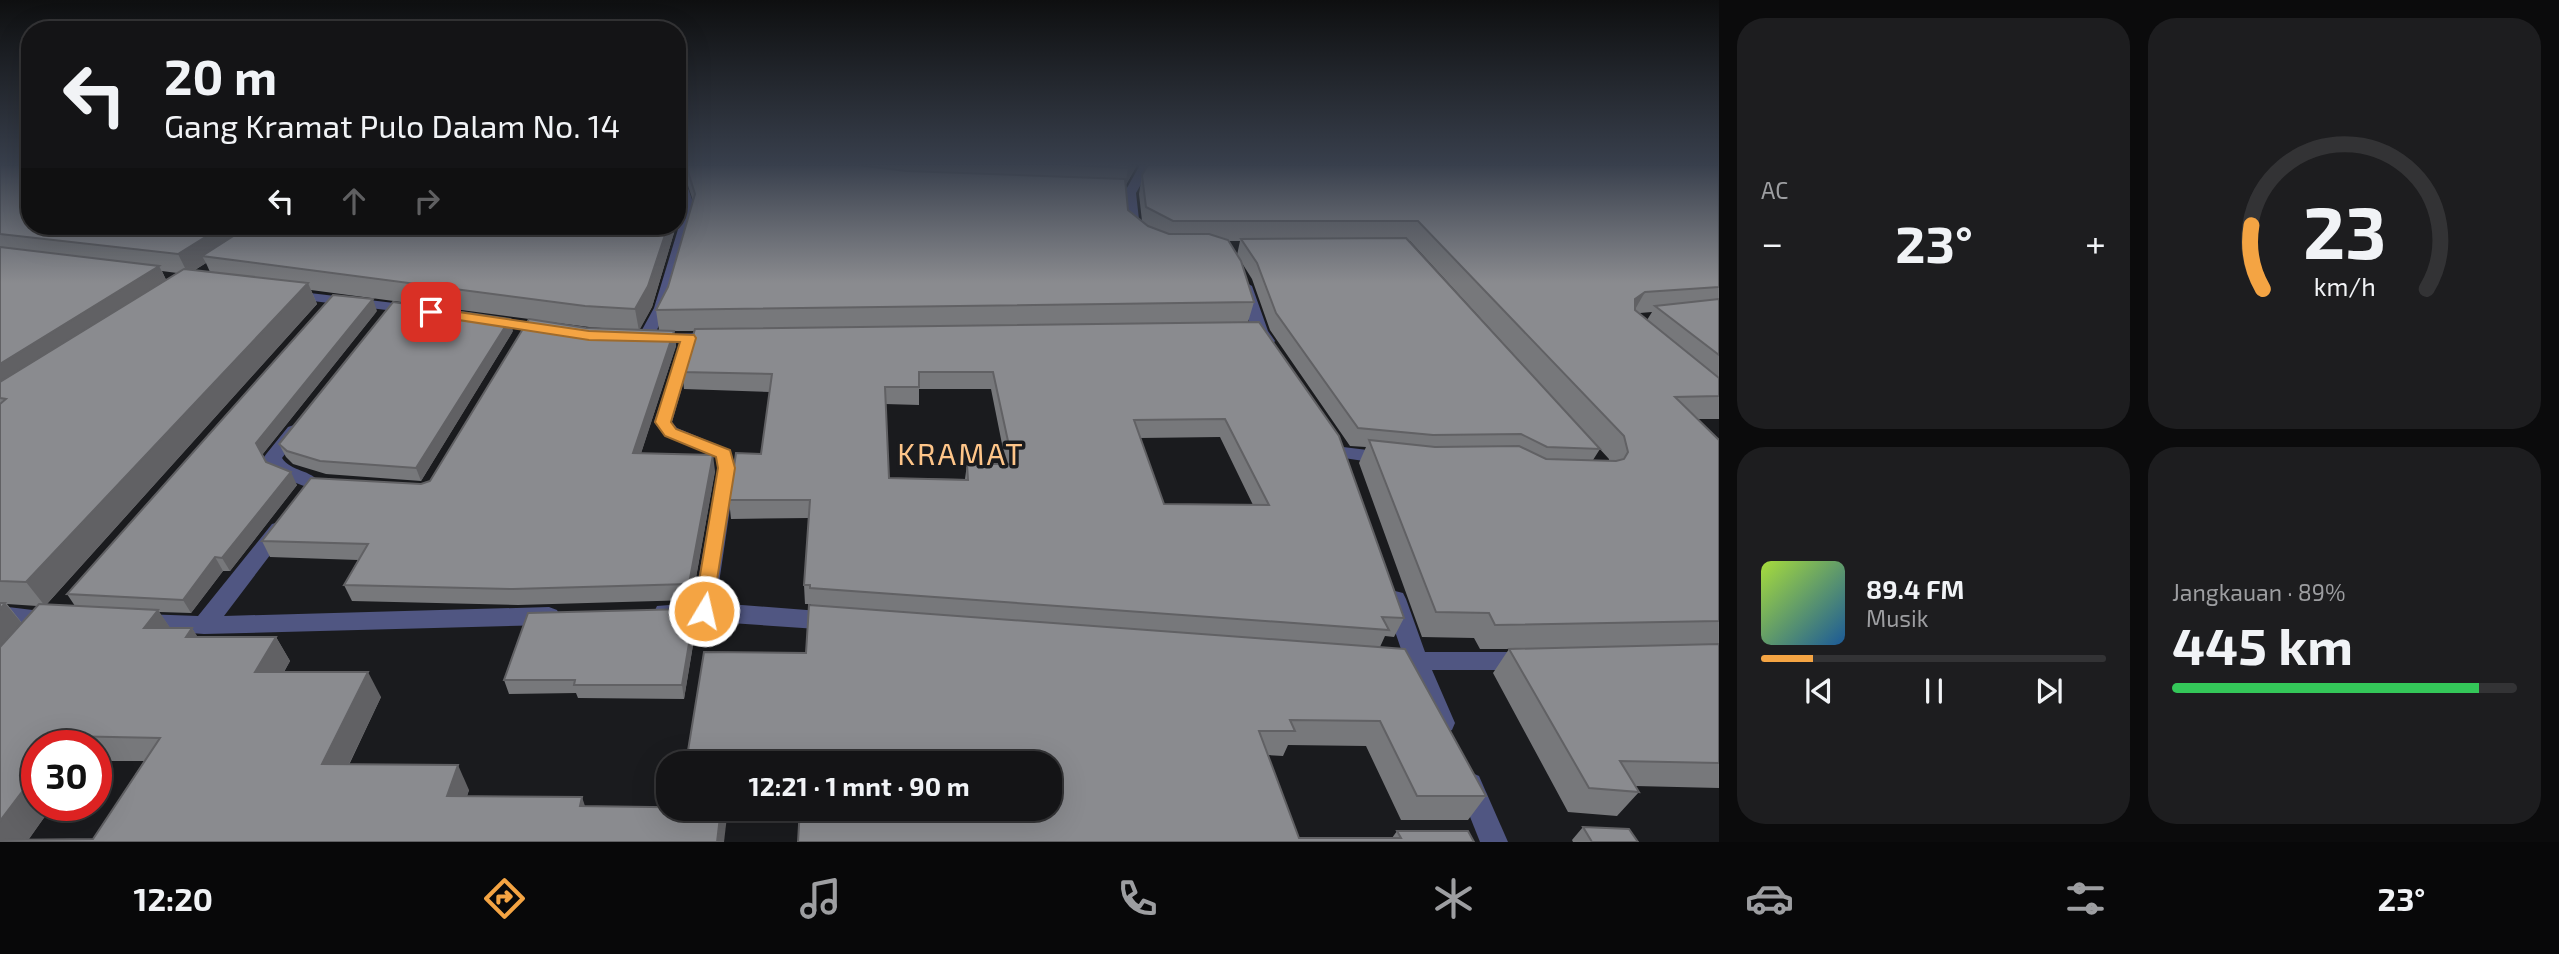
<!DOCTYPE html>
<html lang="id">
<meta charset="utf-8">
<style>
:root{--surface:#141416;--page:#1d1d1f;--text:#f1f3f6;--muted:#9d9ea1;--line:#333335;--accent:#f4a443}
body{margin:0;font-family:"Exo 2",sans-serif;background:var(--page);color:var(--text);height:100vh;display:flex;flex-direction:column;font-size:26px;white-space:nowrap}
*{box-sizing:border-box;margin:0}
p{font-size:23px;color:var(--muted)}
.icon{flex:none;width:38px;height:38px;fill:none;stroke:currentColor;stroke-width:2;stroke-linecap:round;stroke-linejoin:round}
.map{position:relative;flex:1;overflow:hidden}
.drawer{display:flex;flex-direction:column;gap:18px;padding:18px;background:#0b0b0c;width:840px}
.drawer>*{flex:none}
.guide{position:absolute;left:21px;top:21px;width:665px;height:214px;border-radius:28px;box-shadow:0 7px 28px #0002,0 0 0 2px var(--line);background:#141416;color:var(--text);overflow:hidden}
.speed{position:absolute;left:21px;top:730px;display:flex;gap:14px;font-size:35px;font-weight:700;text-align:center}
.speed>*{display:grid;place-content:center;width:91px;height:91px;border-radius:50%;background:var(--surface);box-shadow:0 7px 28px #0002,0 0 0 2px var(--line);line-height:1}
.speed .limit{border:10px solid #d22;background:#fff;color:#111}
.pin{position:absolute;display:grid;place-items:center;width:60px;height:60px;color:#fff;margin:-30px;border-radius:14px;box-shadow:0 4px 10px #0006}
.me{position:absolute;width:77px;margin:-38px;rotate:9deg;stroke-linejoin:round;filter:drop-shadow(0 0 5px #0008)}
.turn{display:flex;align-items:center;gap:24px;height:147px;padding:0 28px;font-size:32px}
.turn .icon{width:91px;height:91px;stroke-width:2.5}
.turn b{display:block;font-size:49px;line-height:60px}
.lanes{display:flex;align-items:center;height:66px;padding:0 28px;background:#0003;justify-content:center;gap:35px;direction:ltr}
.lanes .off{opacity:.35}
.big{font-size:52px;font-weight:700;line-height:1.1}
.drawer .card{flex:1;display:flex;flex-direction:column;justify-content:center;gap:10px;min-width:0;padding:0 24px;border-radius:28px;background:var(--page)}
.drawer .dial{align-items:center;gap:0}
.dial svg{height:182px;overflow:visible;fill:none;stroke:var(--line);stroke-width:7;stroke-linecap:round;text-anchor:middle}
.dial text{fill:var(--text);stroke:none}
.song{display:flex;align-items:center;gap:21px}
.cover{width:84px;height:84px;border-radius:10px;background:linear-gradient(135deg,hsl(80 70% 55%),hsl(210 70% 35%))}
.played{height:7px;border-radius:4px;background:linear-gradient(90deg,var(--accent) 15%,var(--line) 15%)}
.keys{display:flex;justify-content:space-around;direction:ltr}
.heat{display:flex;justify-content:space-between;align-items:center;font-size:38px;direction:ltr}
.charge{height:10px;border-radius:5px;background:linear-gradient(90deg,#34c759 89%,var(--line) 0)}
.drawer .tiles{flex:1;display:grid;gap:18px;grid-template-columns:repeat(2,1fr)}
.trip{position:absolute;left:656px;top:751px;width:406px;height:70px;border-radius:28px;background:var(--surface);box-shadow:0 7px 28px #0002,0 0 0 2px var(--line);font-weight:700;line-height:70px;text-align:center}
.tabs{display:flex;height:112px;justify-content:space-around;align-items:center;background:#080809;color:var(--muted)}
.tabs .icon{width:49px;height:49px}
.tabs .current{color:var(--accent)}
.tabs b{font-size:32px;color:var(--text)}
main{display:flex;flex:1;min-height:0}
.map>svg:first-child{display:block}
</style>
<main>
<div class="map">
<svg width="1719" height="842" viewBox="0 0 1719 842">
<rect width="100%" height="100%" fill="#1a1b1e"/>
<g fill="none" stroke-linecap="round" stroke-linejoin="round">
<g fill="#505682" fill-rule="evenodd">
<polygon points="1140,165 1152,165 1136,193 1140,228 1147,234 1140,238 1127,230 1124,193"/>
<path d="M 677,174 C 686,177 693,201 695,211 C 697,229 665,315 655,334 L 714,333 L 722,338 L 714,343 L 695,343 L 672,422 L 677,428 L 730,450 L 736,468 L 716,603 L 832,612 L 840,615 L 843,621 L 840,627 L 832,630 L 657,618 L 654,612 L 657,606 L 694,603 L 718,468 L 716,457 L 665,436 L 654,422 L 680,343 L 645,344 L 637,339 L 654,308 L 683,213 L 677,196 Z"/>
<polygon points="1245,282 1252,286 1268,331 1275,341 1273,344 1261,344 1252,331 1238,286"/>
<polygon points="293,291 411,305 418,309 411,313 288,298 286,295 288,292"/>
<polygon points="487,316 546,324 554,329 546,334 482,324 479,321 482,318"/>
<path d="M 294,425 L 303,431 L 282,458 C 291,472 311,469 321,484 L 319,488 C 311,491 280,477 273,471 C 268,468 266,462 264,457 L 267,453 L 288,427 Z"/>
<polygon points="1343,447 1384,452 1393,458 1384,464 1337,457 1334,453 1337,449"/>
<polygon points="279,522 286,524 289,529 286,534 224,616 549,607 557,610 560,616 557,622 549,625 204,634 135,629 132,623 135,617 143,614 198,616 272,524"/>
<polygon points="1395,591 1403,593 1406,599 1425,652 1524,652 1532,654 1536,661 1532,668 1524,670 1432,670 1455,723 1452,730 1443,734 1434,730 1409,670 1383,668 1379,661 1383,654 1402,652 1384,599 1387,593"/>
<polygon points="0,606 57,613 60,619 57,625 49,628 0,624"/>
<polygon points="1470,772 1479,776 1508,842 1480,842 1457,784 1461,776"/>
</g>
</g>
<g fill="#77787b" fill-rule="evenodd">
<path d="M 0,165 L 30,226 L 676,226 L 652,307 L 639,330 L 659,330 L 656,310 L 668,287 L 693,201 L 685,176 L 677,172 L 677,165 L 1137,165 L 1126,185 L 1128,210 L 1142,221 L 1139,194 L 1142,175 L 1719,165 L 1719,419 L 1698,419 L 1719,440 L 1719,788 L 1635,786 L 1639,792 L 1617,816 L 1568,812 L 1493,673 L 1509,649 L 1480,649 L 1474,638 L 1422,637 L 1359,463 L 1366,447 L 1350,446 L 1270,330 L 1252,279 L 1237,255 L 1240,241 L 1229,241 L 1254,302 L 1248,322 L 1404,618 L 1394,637 L 1385,636 L 1380,647 L 1486,796 L 1468,820 L 1401,820 L 1366,746 L 1288,745 L 1283,756 L 1268,755 L 1299,838 L 1392,838 L 1397,831 L 1474,842 L 798,842 L 806,653 L 811,605 L 811,604 L 805,604 L 804,585 L 809,518 L 731,519 L 729,500 L 761,454 L 770,392 L 684,389 L 682,372 L 694,331 L 674,331 L 676,346 L 641,453 L 715,471 L 692,600 L 518,605 L 352,601 L 344,585 L 358,560 L 270,557 L 262,541 L 421,484 L 430,481 L 529,319 L 311,290 L 317,304 L 47,604 L 75,606 L 67,594 L 377,311 L 262,455 L 266,462 L 297,485 L 230,571 L 223,571 L 191,613 L 159,612 L 170,628 L 192,628 L 197,637 L 276,637 L 290,661 L 284,672 L 381,697 L 349,765 L 469,790 L 467,796 L 585,806 L 724,842 L 0,842 ZM 1409,241 L 1410,241 L 1609,459 L 1609,461 L 1593,460 L 1600,449 ZM 206,263 L 210,272 L 195,270 ZM 162,271 L 177,273 L 166,280 ZM 1652,312 L 1647,320 L 1638,313 L 1640,313 ZM 534,320 L 589,327 L 602,328 L 586,328 ZM 919,389 L 991,389 L 1006,464 L 967,464 L 965,479 L 889,478 L 885,404 L 919,405 ZM 1220,437 L 1253,505 L 1164,504 L 1140,438 ZM 7,604 L 37,606 L 22,623 ZM 37,746 L 96,746 L 96,761 L 144,761 L 93,839 L 28,840 L 53,805 L 37,805 Z"/>
<polygon points="513,331 421,481 326,474 293,464 286,457 279,444"/>
<polygon points="687,614 694,614 696,627 684,699 578,698 576,693 509,694 504,680"/>
<polygon points="1583,827 1638,842 1573,842 1572,840"/>
</g>
<g fill="#616164">
<polygon points="1129,165 1137,165 1125,186 1128,168"/>
<polygon points="678,194 680,213 677,223 677,195"/>
<polygon points="223,226 264,226 202,256 206,263 188,274 178,254"/>
<polygon points="668,226 676,226 652,307 639,331 635,309"/>
<polygon points="159,266 170,287 0,397 0,364"/>
<polygon points="308,283 317,304 45,606 26,582"/>
<polygon points="1645,292 1633,313 1635,299"/>
<polygon points="373,299 377,311 262,455 256,443"/>
<polygon points="510,319 513,331 421,481 416,468"/>
<polygon points="674,331 676,346 636,469 633,453"/>
<polygon points="713,455 715,471 692,600 689,584"/>
<polygon points="291,472 297,485 230,571 222,558"/>
<polygon points="215,557 223,571 191,613 183,600"/>
<polygon points="5,603 25,627 0,656 0,609"/>
<polygon points="158,610 175,635 144,628"/>
<polygon points="694,614 696,627 684,699 682,685"/>
<polygon points="192,628 208,653 186,637"/>
<polygon points="276,637 290,661 270,696 255,672"/>
<polygon points="368,672 381,697 337,789 322,764"/>
<polygon points="64,736 72,746 56,746"/>
<polygon points="458,765 469,790 459,820 447,796"/>
<polygon points="37,772 37,805 53,805 27,842 0,842 0,821"/>
<polygon points="582,797 590,821 580,806"/>
<polygon points="721,808 728,808 724,842 717,842"/>
</g>
<g fill="#8a8b8f" stroke="#616164" stroke-width="2" fill-rule="evenodd">
<polygon points="0,165 30,165 30,226 223,226 178,254 0,234"/>
<polygon points="686,165 857,165 906,171 1125,179 1128,210 1148,226 1169,234 1209,234 1228,240 1241,261 1254,302 656,310 668,287 695,194"/>
<polygon points="1071,165 1129,165 1128,168"/>
<polygon points="1148,165 1719,165 1719,287 1645,292 1635,299 1635,310 1719,378 1719,396 1675,397 1719,440 1719,621 1495,625 1489,613 1436,612 1369,440 1435,447 1519,446 1546,459 1616,461 1624,459 1628,452 1624,436 1418,221 1173,221 1146,207 1142,175"/>
<polygon points="249,226 668,226 648,286 635,309 585,306 202,256"/>
<polygon points="1406,238 1600,449 1547,447 1521,434 1433,435 1358,428 1276,313 1257,263 1241,239"/>
<polygon points="0,247 159,266 0,364"/>
<polygon points="184,269 308,283 26,582 0,581 0,404 6,399 0,398 0,382"/>
<polygon points="333,295 373,299 256,443 266,462 291,472 222,558 215,557 183,600 67,594"/>
<polygon points="1719,299 1719,355 1655,306"/>
<polygon points="393,302 510,319 416,468 320,461 287,451 279,444"/>
<polygon points="529,319 586,328 674,331 633,453 713,455 689,584 513,589 344,585 368,544 262,541 311,478 421,484 430,481"/>
<path d="M 1259,322 L 1339,436 L 1404,618 L 1382,617 L 1389,630 L 810,588 L 810,585 L 804,585 L 810,500 L 729,500 L 736,453 L 761,454 L 772,374 L 682,372 L 695,329 ZM 919,372 L 993,372 L 1013,464 L 967,464 L 968,480 L 889,478 L 885,387 L 919,387 ZM 1225,419 L 1269,505 L 1164,504 L 1134,420 Z"/>
<polygon points="0,603 5,603 0,609"/>
<polygon points="39,604 158,610 144,628 192,628 186,637 276,637 255,672 368,672 322,764 458,765 447,796 582,797 580,806 721,808 717,842 0,842 0,840 93,839 160,738 64,736 56,746 37,746 37,772 0,821 0,647"/>
<polygon points="809,605 1405,649 1486,796 1417,796 1380,721 1290,720 1295,731 1259,731 1299,838 1401,838 1397,831 1468,831 1474,842 798,842 800,808 1050,808 1050,763 686,763 704,652 806,653"/>
<polygon points="686,609 685,614 694,614 682,685 574,685 575,680 504,680 528,613"/>
<polygon points="1719,644 1719,763 1620,761 1639,792 1589,788 1509,649"/>
<polygon points="1583,827 1629,829 1638,842 1592,842"/>
</g>
<linearGradient id="sky" x2="0" y2="1"><stop stop-color="#0e0f10"/><stop offset="0.58" stop-color="#383f4c"/><stop offset="1" stop-color="#383f4c" stop-opacity="0"/></linearGradient>
<rect width="1719" height="283" fill="url(#sky)"/>
<polygon fill="#f4a443" stroke="#9f6b2c" stroke-width="2" points="431,308 589,331 694,335 696,338 671,422 676,429 730,450 735,468 711,617 704,619 697,617 694,611 718,468 716,457 665,436 655,422 680,342 589,340 426,315 424,312"/>
<g text-anchor="middle" stroke-width="7" stroke-linejoin="round" paint-order="stroke">
<g font-size="30" letter-spacing="2" fill="#fec589" stroke="#1a1b1e">
<text x="961" y="465">KRAMAT</text>
</g>
</g>
</svg>
<div class="speed"><div class="limit">30</div></div>
<div class="pin" style="left:431px;top:312px;background:#d93025"><svg class="icon" aria-label="arrive" viewBox="0 0 24 24"><path d="M6 21V4h12l-3 4 3 4H6"/></svg></div>
<svg class="me" style="left:704px;top:611px" viewBox="-20 -20 40 40"><circle r="17" fill="#f4a443" stroke="#fff" stroke-width="3"/><path d="M0-11L8 9 0 5-8 9z" fill="#fff"/></svg>
<div class="trip">12:21 · 1 mnt · 90 m</div>
<div class="guide">
<div class="turn"><svg class="icon" aria-label="left" viewBox="0 0 24 24"><path d="M17 20v-9H6M10 6l-5 5 5 5"/></svg><div><b>20 m</b>Gang Kramat Pulo Dalam No. 14</div></div>
<div class="lanes"><svg class="icon" aria-label="left" viewBox="0 0 24 24"><path d="M17 20v-9H6M10 6l-5 5 5 5"/></svg><svg class="icon off" aria-label="ahead" viewBox="0 0 24 24"><path d="M12 20V5M6 11l6-6 6 6"/></svg><svg class="icon off" aria-label="right" viewBox="0 0 24 24"><path d="M7 20v-9h11M14 6l5 5-5 5"/></svg></div>
</div>
</div>
<section class="drawer">
<div class="tiles">
<div class="card"><p>AC</p>
<div class="heat"><a>−</a><b class="big">23°</b><a>+</a></div>
</div>
<div class="card dial"><svg viewBox="0 0 100 80">
<path d="M14 69A42 42 0 1 1 86 69"/>
<path d="M14 69A42 42 0 0 1 9 41" stroke="#f4a443"/>
<text x="50" y="56" font-size="32" font-weight="700">23</text>
<text x="50" y="72" font-size="11">km/h</text>
</svg></div>
<div class="card">
<div class="song"><i class="cover"></i><div><b>89.4 FM</b><p>Musik</p></div></div>
<div class="played"></div>
<div class="keys"><svg class="icon" aria-label="previous" viewBox="0 0 24 24"><path d="M18 5L8 12l10 7zM5 5v14"/></svg><svg class="icon" aria-label="pause" viewBox="0 0 24 24"><path d="M8 5v14M16 5v14"/></svg><svg class="icon" aria-label="next" viewBox="0 0 24 24"><path d="M6 5l10 7-10 7zM19 5v14"/></svg></div>
</div>
<div class="card"><p>Jangkauan · 89%</p><b class="big">445 km</b><div class="charge"></div></div>
</div>
</section>
</main>
<nav class="tabs">
<b>12:20</b>
<svg class="icon current" aria-label="directions" viewBox="0 0 24 24"><path d="M12 3l9 9-9 9-9-9zM9 14v-3h6M13 9l2 2-2 2"/></svg>
<svg class="icon" aria-label="music" viewBox="0 0 24 24"><path d="M9 18V5l10-2v13"/><circle cx="6" cy="18" r="3"/><circle cx="16" cy="16" r="3"/></svg>
<svg class="icon" aria-label="phone" viewBox="0 0 24 24"><path d="M5 4h4l2 5-3 2q2 4 5 5l2-3 5 2v4C11 20 4 13 5 4z"/></svg>
<svg class="icon" aria-label="climate" viewBox="0 0 24 24"><path d="M12 3v18M4 7l16 10M4 17L20 7"/></svg>
<svg class="icon" aria-label="car" viewBox="0 0 24 24"><path d="M5 17H2v-5l4-1 3-4h7l3 4 3 1v5h-3M9 17h6M6 11h13"/><circle cx="7" cy="17" r="2"/><circle cx="17" cy="17" r="2"/></svg>
<svg class="icon" aria-label="filters" viewBox="0 0 24 24"><path d="M4 7h16M4 17h16"/><circle cx="9" cy="7" r="2"/><circle cx="15" cy="17" r="2"/></svg>
<b>23°</b>
</nav>
